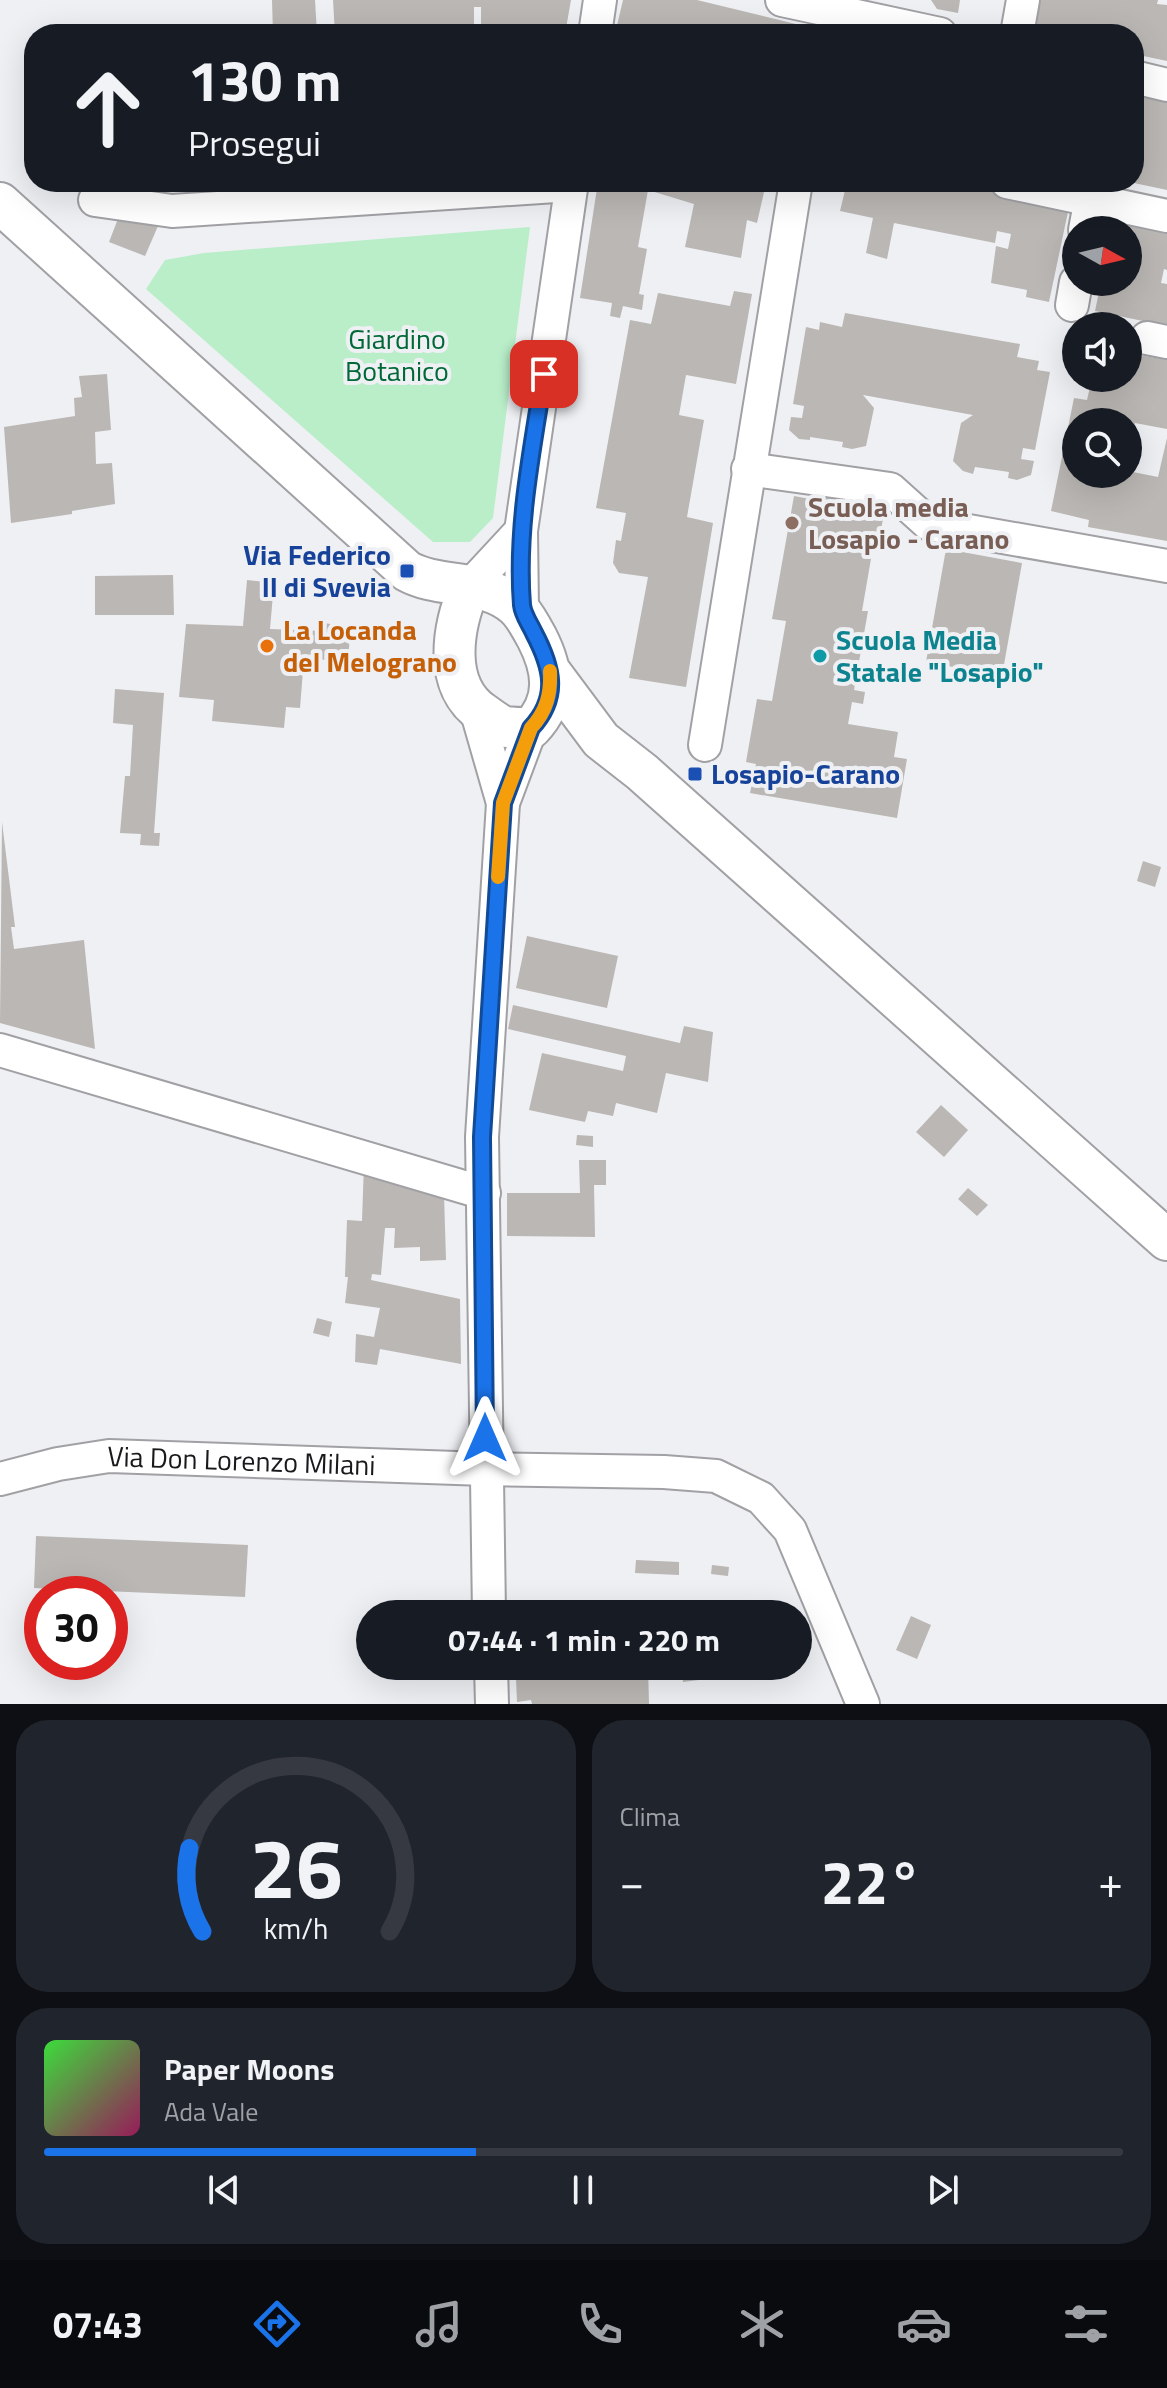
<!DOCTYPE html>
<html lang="it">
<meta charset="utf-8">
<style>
:root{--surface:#171b24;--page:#20242c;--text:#f1f3f6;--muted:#9ea1a6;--line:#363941;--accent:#1a73e8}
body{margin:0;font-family:"Titillium Web",sans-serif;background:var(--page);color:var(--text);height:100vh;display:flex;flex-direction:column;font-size:30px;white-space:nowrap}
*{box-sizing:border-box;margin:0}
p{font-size:26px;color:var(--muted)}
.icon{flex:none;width:44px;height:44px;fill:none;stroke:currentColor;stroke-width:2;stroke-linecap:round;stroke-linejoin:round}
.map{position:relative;height:1704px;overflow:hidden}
.drawer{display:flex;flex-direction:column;gap:16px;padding:16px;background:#0d0f14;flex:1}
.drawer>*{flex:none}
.top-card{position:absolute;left:24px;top:24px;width:1120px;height:168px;border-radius:32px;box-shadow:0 8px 32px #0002;background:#171b24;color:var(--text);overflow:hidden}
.needle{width:52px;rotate:98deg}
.controls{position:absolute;left:1062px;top:216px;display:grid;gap:16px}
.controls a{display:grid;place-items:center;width:80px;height:80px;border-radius:50%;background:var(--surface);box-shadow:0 8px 32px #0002;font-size:40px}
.speed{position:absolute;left:24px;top:1576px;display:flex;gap:16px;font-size:40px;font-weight:700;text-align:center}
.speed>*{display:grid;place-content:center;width:104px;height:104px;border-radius:50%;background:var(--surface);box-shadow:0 8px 32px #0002;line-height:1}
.speed .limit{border:12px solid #d22;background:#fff;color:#111}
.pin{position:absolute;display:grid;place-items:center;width:68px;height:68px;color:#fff;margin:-34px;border-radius:16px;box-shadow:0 4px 12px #0006}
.me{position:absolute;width:88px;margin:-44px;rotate:0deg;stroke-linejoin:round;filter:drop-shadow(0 0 6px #0008)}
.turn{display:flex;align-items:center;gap:28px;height:168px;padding:0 32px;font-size:36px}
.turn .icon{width:104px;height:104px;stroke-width:2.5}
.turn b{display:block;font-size:56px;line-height:68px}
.big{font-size:60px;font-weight:700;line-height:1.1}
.drawer .widget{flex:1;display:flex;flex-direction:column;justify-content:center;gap:12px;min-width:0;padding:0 28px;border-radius:32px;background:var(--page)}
.drawer .dial{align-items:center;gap:0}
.dial svg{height:208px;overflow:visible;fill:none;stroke:var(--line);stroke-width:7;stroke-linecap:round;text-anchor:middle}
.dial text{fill:var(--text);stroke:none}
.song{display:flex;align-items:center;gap:24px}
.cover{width:96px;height:96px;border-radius:12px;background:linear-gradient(135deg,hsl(120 70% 55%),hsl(330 70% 35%))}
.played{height:8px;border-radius:4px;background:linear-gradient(90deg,var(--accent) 40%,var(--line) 40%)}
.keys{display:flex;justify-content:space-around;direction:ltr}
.heat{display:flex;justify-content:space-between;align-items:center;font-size:44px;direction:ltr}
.drawer .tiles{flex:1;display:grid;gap:16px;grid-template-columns:1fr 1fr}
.widget:last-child{grid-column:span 2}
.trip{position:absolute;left:356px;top:1600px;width:456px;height:80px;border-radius:40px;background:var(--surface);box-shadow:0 8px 32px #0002;font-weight:700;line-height:80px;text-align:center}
.dock{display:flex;height:128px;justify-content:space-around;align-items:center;background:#090b0e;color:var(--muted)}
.dock .icon{width:56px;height:56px}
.dock .current{color:var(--accent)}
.dock b{font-size:36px;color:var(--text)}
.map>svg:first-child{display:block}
</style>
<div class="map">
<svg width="1167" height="1704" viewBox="0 0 1167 1704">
<rect width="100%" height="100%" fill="#eff0f4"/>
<polygon fill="#b9eec9" points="530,227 493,518 470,542 433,542 146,289 165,260 204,253"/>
<g fill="#bab7b4">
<polygon points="272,0 315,0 317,34 273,34"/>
<polygon points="333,0 571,0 565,34 481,34 481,7 474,7 474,34 335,34"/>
<polygon points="623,0 697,0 804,26 802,34 615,34"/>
<polygon points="931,0 960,0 958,13 937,9"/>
<polygon points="1036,0 1158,0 1157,4 1167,5 1167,61 1134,54 1134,34 1045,34 1031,31"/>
<polygon points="1139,92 1167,98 1167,190 1134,183 1134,116"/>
<polygon points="598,182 624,183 766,183 757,223 747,220 741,258 685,247 694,204 648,190 638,247 647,249 639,294 644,295 642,310 623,306 620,318 610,316 612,303 580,298"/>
<polygon points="847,182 948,182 1069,207 1049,302 1026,297 1027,290 991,283 996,246 1008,249 1011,234 997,231 995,243 894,223 887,259 866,253 873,218 840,211"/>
<polygon points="121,211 158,226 145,256 109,242"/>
<polygon points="1114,219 1167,230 1167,270 1164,269 1161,283 1167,284 1167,326 1095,311 1101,282 1128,282 1128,230 1112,230"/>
<polygon points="734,291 752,294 736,384 686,375 679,415 704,420 687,517 713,523 686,687 629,678 648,577 619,573 613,563 616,540 621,541 626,513 596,508 630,320 651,324 658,293 730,306"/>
<polygon points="845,313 1020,344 1017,357 1039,361 1037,370 1050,372 1035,450 1023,448 1021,459 1034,461 1031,475 1017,480 1008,478 1009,472 975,467 973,474 963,471 953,461 961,423 973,415 863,395 874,408 866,446 852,449 842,447 843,442 810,437 810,440 799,439 789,430 791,417 802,418 804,406 793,404 806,327 819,330 820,322 842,327"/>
<polygon points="1128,353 1167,360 1167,429 1135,423 1129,453 1128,422 1076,422 1076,474 1128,474 1128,471 1158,477 1167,438 1167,541 1088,527 1089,520 1051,511 1074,398 1087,400 1092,378 1128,378"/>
<polygon points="107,374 111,430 95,432 96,464 112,463 115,504 72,511 72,514 11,523 4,427 75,416 74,398 82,397 79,376"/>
<polygon points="823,490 886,501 878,548 873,547 862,611 868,611 854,690 865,692 863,704 852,702 848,724 898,732 894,757 907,759 897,818 750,793 756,764 746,762 757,699 772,701 786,621 772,619 794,496 821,501"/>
<polygon points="946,549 1022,563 1002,676 926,662"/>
<polygon points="173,575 174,615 95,615 95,576"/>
<polygon points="247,580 274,583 270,629 324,631 324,623 337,625 337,633 350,634 348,662 304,658 300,708 286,707 284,728 212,721 214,700 179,697 186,624 243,626"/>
<polygon points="115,689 164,693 154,833 160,833 159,846 140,845 141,834 120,833 125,776 130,776 133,725 113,723"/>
<polygon points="2,822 15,927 11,927 14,949 84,940 95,1049 0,1023"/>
<polygon points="1143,861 1161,867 1155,887 1137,881"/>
<polygon points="527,936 618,956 607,1008 516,988"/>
<polygon points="513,1005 680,1043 684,1026 713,1032 708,1082 666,1073 657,1113 616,1103 613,1116 588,1111 585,1122 529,1110 542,1053 623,1071 626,1056 508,1029"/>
<polygon points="941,1105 968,1130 944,1157 916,1132"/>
<polygon points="577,1135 593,1136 593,1147 576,1145"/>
<polygon points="579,1160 606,1160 606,1185 594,1185 595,1237 507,1236 507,1193 580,1193"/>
<polygon points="364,1164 444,1194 446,1260 420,1261 420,1247 394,1248 395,1228 385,1228 381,1275 372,1274 371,1280 460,1299 461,1364 380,1349 377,1365 355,1362 356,1334 374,1337 380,1308 345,1303 348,1277 345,1277 347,1220 362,1221"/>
<polygon points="968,1188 988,1205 977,1216 958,1199"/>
<polygon points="317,1318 332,1322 329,1337 313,1333"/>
<polygon points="36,1536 248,1545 245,1597 34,1588"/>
<polygon points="636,1560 679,1562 679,1575 635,1573"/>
<polygon points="712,1565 729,1567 728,1576 711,1574"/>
<polygon points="911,1616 931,1625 917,1659 896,1650"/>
<polygon points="527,1666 648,1666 649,1704 532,1704 531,1700 517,1702 516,1679 529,1678"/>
<polygon points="681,1666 737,1666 738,1675 683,1682"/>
</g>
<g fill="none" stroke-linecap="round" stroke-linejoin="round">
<defs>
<g id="minor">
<polyline points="782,0 940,34"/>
<polyline points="595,34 600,0"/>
<polyline points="1017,34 1023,0"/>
<polyline points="1134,77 1167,85"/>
<polyline points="1007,182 1167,216"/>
<polyline points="95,200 172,211 571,185"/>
<polyline points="1085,230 1094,182"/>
<polyline points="1072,305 1076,282"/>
<polyline points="1147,338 1167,342"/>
<polyline points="748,469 890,489 929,524 1167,566"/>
<polyline points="470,586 521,531"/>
<polyline points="522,610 521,531 572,182"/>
<polyline points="476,709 503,803"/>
<polyline points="705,745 796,182"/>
<polyline points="0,1050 484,1193"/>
<path id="s1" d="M 0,1479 L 58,1464 L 109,1456 L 485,1469 L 664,1472 L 716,1476 L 761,1498 L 790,1530 L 863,1704"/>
<polyline points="489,1614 482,1137 503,803 531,728"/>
<polyline points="491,1666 492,1704"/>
</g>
<g id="major">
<path d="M 0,203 L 407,571 C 434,586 467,581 496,594 C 519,604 525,616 537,638 C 553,669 558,700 531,728 C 523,728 514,728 506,727 C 498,725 490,718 484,714 C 441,686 453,625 470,586"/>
<polyline points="551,673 601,740 642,772 1167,1240"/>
</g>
</defs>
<use href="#minor" stroke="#a1a1a5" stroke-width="36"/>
<use href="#major" stroke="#a1a1a5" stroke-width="44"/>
<use href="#minor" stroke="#fff" stroke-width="32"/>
<use href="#major" stroke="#fff" stroke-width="40"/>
</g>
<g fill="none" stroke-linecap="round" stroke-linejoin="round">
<defs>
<path id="route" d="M 485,1438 L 482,1137 L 503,803 L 531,728 C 560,697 552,667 534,633 C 530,624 523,615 522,605 C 516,528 532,450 544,374"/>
</defs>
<use href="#route" stroke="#114b97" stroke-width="20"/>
<use href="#route" stroke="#1a73e8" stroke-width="14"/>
<path stroke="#f59e0b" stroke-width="14" d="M 498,877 L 503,803 L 531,728 C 547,711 551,693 550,671"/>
</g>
<circle fill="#8d6e63" stroke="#eff0f4" stroke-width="3" cx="792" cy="523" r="8"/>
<g fill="#1a4fb4" stroke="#eff0f4" stroke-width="3">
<rect x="399" y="563" width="16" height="16" rx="4"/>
<rect x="687" y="766" width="16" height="16" rx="4"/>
</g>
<circle fill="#e8710a" stroke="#eff0f4" stroke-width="3" cx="267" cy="646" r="8"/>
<circle fill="#0f9aa8" stroke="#eff0f4" stroke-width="3" cx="820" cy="656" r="8"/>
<g text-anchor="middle" stroke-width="8" stroke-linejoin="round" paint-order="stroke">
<g font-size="28" fill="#006837" stroke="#eff0f4">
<text x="397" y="349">Giardino<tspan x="397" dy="32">Botanico</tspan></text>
</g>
<g font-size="28" font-weight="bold" fill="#785e54" stroke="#eff0f4" text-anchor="start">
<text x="808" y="517">Scuola media<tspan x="808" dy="32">Losapio - Carano</tspan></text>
</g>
<g font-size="28" font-weight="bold" fill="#164399" stroke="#eff0f4" text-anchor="end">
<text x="391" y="565">Via Federico<tspan x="391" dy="32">II di Svevia</tspan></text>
<text x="711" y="784" text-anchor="start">Losapio-Carano</text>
</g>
<g font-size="28" font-weight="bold" fill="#c56008" stroke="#eff0f4" text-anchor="start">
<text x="283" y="640">La Locanda<tspan x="283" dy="32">del Melograno</tspan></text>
</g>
<g font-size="28" font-weight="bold" fill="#0d838f" stroke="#eff0f4" text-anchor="start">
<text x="836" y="650">Scuola Media<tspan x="836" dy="32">Statale "Losapio"</tspan></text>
</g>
<g font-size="28" fill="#19191b" stroke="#eff0f4">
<text dy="10" stroke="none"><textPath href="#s1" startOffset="244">Via Don Lorenzo Milani</textPath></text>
</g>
</g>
</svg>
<div class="controls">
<a><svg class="needle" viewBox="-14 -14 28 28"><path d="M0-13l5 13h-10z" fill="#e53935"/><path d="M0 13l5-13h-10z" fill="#9ea1a6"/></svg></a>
<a><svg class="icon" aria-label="sound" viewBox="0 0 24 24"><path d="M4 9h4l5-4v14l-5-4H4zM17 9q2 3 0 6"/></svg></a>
<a><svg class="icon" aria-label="search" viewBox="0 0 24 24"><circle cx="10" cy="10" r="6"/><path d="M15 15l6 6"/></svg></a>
</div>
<div class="speed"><div class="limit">30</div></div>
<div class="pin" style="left:544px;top:374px;background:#d93025"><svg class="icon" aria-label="arrive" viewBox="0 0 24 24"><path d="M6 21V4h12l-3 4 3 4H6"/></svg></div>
<svg class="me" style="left:485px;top:1438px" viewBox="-20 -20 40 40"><path d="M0-17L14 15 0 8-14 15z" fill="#1a73e8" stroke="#fff" stroke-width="4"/></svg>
<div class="trip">07:44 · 1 min · 220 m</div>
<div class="top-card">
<div class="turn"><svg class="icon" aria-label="ahead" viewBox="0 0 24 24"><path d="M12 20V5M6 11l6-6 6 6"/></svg><div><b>130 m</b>Prosegui</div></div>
</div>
</div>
<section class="drawer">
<div class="tiles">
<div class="widget dial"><svg viewBox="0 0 100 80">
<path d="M14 69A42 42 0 1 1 86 69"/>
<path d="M14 69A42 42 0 0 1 9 37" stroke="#1a73e8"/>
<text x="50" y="56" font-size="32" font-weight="700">26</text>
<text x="50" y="72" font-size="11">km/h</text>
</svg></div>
<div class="widget"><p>Clima</p>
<div class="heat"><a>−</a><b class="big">22°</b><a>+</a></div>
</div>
<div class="widget">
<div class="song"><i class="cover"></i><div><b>Paper Moons</b><p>Ada Vale</p></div></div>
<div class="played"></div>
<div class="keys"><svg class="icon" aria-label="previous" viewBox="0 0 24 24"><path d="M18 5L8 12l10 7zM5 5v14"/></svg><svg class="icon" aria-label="pause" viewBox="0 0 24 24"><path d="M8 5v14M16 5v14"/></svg><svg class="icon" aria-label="next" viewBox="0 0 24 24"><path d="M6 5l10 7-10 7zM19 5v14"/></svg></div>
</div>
</div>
</section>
<nav class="dock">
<b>07:43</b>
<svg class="icon current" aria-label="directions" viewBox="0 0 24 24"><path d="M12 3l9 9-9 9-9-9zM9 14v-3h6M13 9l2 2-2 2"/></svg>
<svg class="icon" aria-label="music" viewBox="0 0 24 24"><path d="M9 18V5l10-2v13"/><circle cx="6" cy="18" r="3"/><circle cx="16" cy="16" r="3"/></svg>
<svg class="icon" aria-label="phone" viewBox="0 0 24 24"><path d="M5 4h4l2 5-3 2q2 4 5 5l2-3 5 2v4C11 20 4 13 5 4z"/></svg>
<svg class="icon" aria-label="climate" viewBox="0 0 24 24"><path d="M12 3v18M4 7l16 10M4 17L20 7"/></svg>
<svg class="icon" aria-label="car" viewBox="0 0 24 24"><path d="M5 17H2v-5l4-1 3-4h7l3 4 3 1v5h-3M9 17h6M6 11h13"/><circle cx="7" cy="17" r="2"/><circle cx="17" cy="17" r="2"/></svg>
<svg class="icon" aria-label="filters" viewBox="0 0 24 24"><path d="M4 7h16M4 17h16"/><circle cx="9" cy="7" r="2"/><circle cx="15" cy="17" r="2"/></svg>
</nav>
